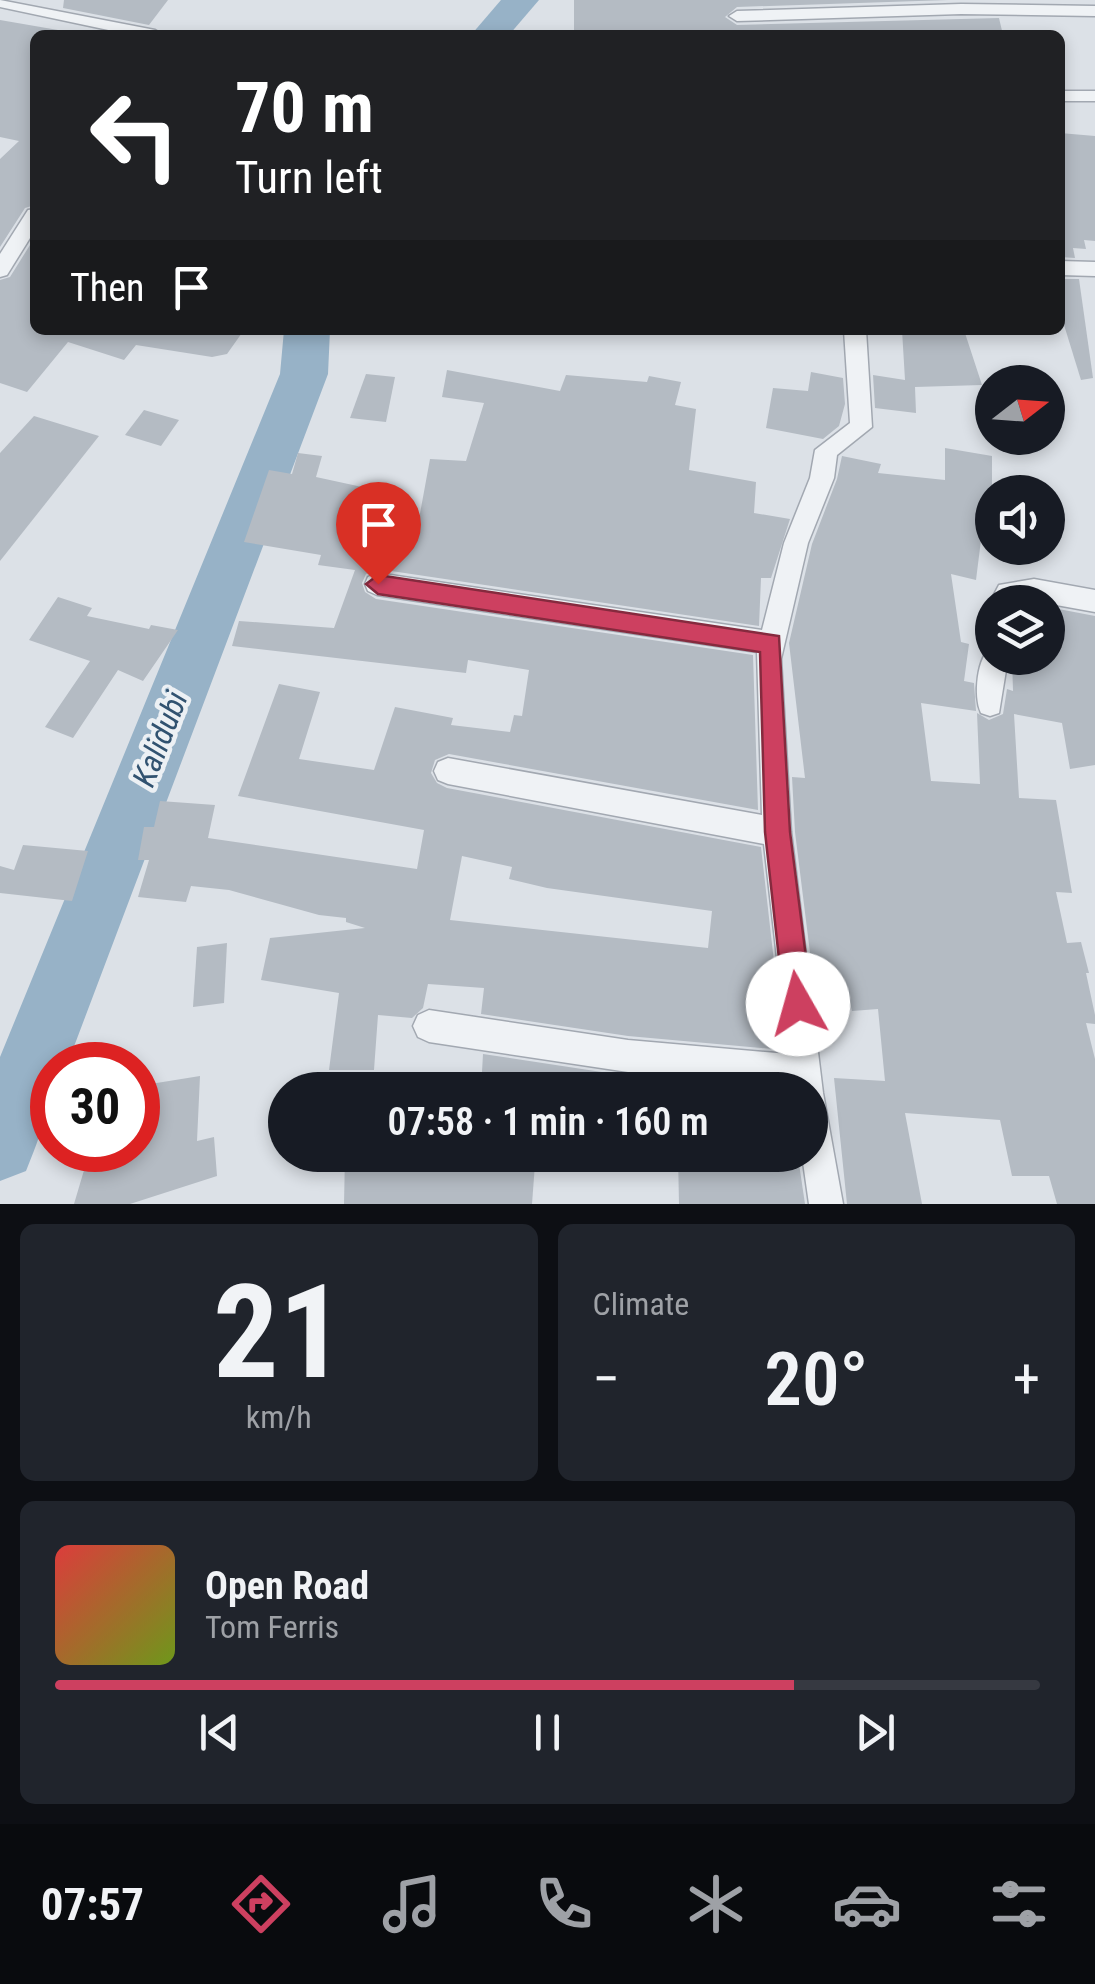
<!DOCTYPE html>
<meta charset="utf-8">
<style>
:root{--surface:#171b24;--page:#20242c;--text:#f1f3f6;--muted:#9ea1a6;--line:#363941;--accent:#cd4060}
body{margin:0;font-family:"Roboto Condensed",sans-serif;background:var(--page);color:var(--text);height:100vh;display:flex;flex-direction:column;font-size:38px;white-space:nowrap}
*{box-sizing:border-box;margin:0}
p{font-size:32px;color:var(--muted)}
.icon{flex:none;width:55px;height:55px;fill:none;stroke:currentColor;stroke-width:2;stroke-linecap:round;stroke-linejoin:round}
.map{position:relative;height:1204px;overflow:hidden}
.drawer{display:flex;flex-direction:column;gap:20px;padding:20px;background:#0d0f14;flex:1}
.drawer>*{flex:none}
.hud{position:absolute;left:30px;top:30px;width:1035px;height:305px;border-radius:15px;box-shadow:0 5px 15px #0003;background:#202124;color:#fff;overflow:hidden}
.needle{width:65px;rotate:73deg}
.tools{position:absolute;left:975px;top:365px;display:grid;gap:20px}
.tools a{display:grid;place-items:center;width:90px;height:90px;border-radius:50%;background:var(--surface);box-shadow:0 5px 15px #0003;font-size:50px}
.speed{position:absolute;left:30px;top:1042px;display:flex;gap:20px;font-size:50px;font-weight:700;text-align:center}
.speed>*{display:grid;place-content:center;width:130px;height:130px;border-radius:50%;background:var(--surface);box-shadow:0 5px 15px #0003;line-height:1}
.speed .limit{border:15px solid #d22;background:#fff;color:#111}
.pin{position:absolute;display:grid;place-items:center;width:85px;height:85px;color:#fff;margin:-102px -42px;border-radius:50% 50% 50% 0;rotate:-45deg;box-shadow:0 0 10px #0007}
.pin .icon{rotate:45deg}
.me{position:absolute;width:110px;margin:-55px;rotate:353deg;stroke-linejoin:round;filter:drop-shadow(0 0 8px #0008)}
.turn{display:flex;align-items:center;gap:35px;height:210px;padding:0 40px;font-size:45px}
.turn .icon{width:130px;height:130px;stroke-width:2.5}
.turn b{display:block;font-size:70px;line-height:85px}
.then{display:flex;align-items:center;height:95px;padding:0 40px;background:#0003;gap:20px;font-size:38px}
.big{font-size:75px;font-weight:600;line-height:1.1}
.drawer .widget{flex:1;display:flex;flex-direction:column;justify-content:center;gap:15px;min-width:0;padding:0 35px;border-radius:15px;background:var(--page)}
.drawer .dial{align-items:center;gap:0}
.dial b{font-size:130px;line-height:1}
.song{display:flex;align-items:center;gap:30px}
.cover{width:120px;height:120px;border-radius:15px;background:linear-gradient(135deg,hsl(0 70% 55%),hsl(80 70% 35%))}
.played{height:10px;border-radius:5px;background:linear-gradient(90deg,var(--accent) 75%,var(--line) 75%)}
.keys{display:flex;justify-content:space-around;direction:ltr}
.heat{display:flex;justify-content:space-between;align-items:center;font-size:55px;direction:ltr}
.drawer .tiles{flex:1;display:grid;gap:20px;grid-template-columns:1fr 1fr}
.widget:last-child{grid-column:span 2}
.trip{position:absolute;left:268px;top:1072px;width:560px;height:100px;border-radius:50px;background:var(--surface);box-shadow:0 5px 15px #0003;font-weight:600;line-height:100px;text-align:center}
.menu{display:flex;height:160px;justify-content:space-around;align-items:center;background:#090b0e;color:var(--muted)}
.menu .icon{width:70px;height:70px}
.menu .selected{color:var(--accent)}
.menu b{font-size:45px;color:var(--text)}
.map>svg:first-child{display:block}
</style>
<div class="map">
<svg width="1095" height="1204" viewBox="0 0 1095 1204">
<rect width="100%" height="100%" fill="#dce1e7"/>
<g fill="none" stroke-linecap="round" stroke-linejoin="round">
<g fill="#97b2c7" fill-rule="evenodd">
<polygon points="501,0 539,0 509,35 471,35"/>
<path d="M 284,330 L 330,330 L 328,374 L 67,1065 L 52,1065 C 52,1105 41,1134 26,1171 L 0,1181 L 0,1057 L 280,374 Z"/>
</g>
</g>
<g fill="#b4bbc3" fill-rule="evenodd">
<polygon points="64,0 168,0 149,25 63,8"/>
<polygon points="574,0 948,0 737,7 725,17 737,25 999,18 1003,35 574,35"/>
<polygon points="0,20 58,30 35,35 35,205 25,208 0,247 0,159 19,141 0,137"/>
<polygon points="1060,133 1095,136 1095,241 1084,240 1086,249 1073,248 1075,258 1060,257"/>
<polygon points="35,237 35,330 244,330 227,354 212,357 136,345 124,360 68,342 27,392 0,383 0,280 10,277"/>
<polygon points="1060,279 1079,279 1093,378 1081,380 1060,312"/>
<polygon points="902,330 964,330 982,385 915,387 916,413 875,408 873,375 905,380"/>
<path d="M 447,370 L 560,391 L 566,375 L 647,382 L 649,376 L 681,382 L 675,405 L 696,409 L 689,470 L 756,482 L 754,513 L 790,519 L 771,578 L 761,578 L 759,626 L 378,569 L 366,574 L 362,583 L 365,592 L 376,599 L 753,655 L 758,810 L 449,754 L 435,760 L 431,773 L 437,783 L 447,788 L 761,847 L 784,1050 L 628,1036 L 481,1014 L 484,988 L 428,984 L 423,1008 L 412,1018 L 378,1015 L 374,1070 L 329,1070 L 339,993 L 261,980 L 270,938 L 365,928 L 346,922 L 346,918 L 319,915 L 229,890 L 191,886 L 186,902 L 138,897 L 149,860 L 138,860 L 144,827 L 154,827 L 160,801 L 215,805 L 208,838 L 417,869 L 424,830 L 238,796 L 279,684 L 320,692 L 299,759 L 374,770 L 395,707 L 453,718 L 451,725 L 510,732 L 514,715 L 522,716 L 529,670 L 468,660 L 466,673 L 232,646 L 239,621 L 334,628 L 355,570 L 318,565 L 321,555 L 244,542 L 269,470 L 292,474 L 298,453 L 322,456 L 316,477 L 376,490 L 370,509 L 419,519 L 430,459 L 466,461 L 484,403 L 442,397 ZM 462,856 L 512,867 L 509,879 L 547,888 L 712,911 L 708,948 L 450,920 Z"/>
<polygon points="811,372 843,378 845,404 839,426 823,439 766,428 773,388 808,391"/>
<polygon points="366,374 395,377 386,422 350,418"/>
<polygon points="144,410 179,420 161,446 125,435"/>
<polygon points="34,416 99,436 0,561 0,453"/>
<polygon points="945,448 992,456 992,500 986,500 976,580 951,574 961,642 969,644 964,681 974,683 976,711 921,703 931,781 980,784 977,713 989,720 1003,714 1007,689 1013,691 1012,658 1048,658 1048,607 1095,616 1095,765 1070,769 1062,723 1014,714 1019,798 1056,800 1072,893 1056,892 1067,943 1081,942 1089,973 1086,973 1095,1015 1095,1024 1086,1023 1095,1059 1095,1204 1057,1204 1049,1176 1012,1176 1000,1120 905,1113 922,1204 847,1204 834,1078 885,1081 878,1009 852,1011 846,986 814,985 795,832 792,777 805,778 789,643 812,544 837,479 842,456 881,464 878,473 945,480"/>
<polygon points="58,597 92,608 87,616 149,629 151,625 178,630 143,681 118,670 73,738 45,727 90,661 29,640"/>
<polygon points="23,845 88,851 72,901 0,893 0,866 14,870"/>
<polygon points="227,943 224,1003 193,1007 197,947"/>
<polygon points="483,1054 628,1076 767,1090 650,1085 650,1090 481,1090"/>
<polygon points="200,1076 197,1141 214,1137 217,1176 130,1204 74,1204 90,1150 138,1150 138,1086"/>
<polygon points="345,1155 492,1155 535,1164 532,1204 344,1204"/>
<polygon points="678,1155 798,1157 805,1204 679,1204"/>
</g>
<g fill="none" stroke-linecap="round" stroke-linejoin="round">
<defs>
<g id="street">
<polygon points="0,0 155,30 163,35 132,35 0,7"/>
<polygon points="961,4 1095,6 1095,16 961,14 737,21 729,16 737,11"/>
<rect x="1060" y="91" width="35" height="10"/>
<polygon points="35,209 35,230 7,275 0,277 0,254 28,210"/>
<polygon points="1060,261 1095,262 1095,276 1060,275"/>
<polygon points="844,330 866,330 872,427 837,455 834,478 808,543 781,659 791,832 823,1093 843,1204 809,1204 802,1155 810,1155 810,1090 628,1072 429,1042 418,1037 413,1026 418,1015 429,1010 628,1040 788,1054 764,844 448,784 438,780 434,771 438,762 448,758 762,815 757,652 377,595 368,591 365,584 368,577 377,573 762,630 784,543 810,478 815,450 850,423"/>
<polygon points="1034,579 1095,590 1095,612 1034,601 992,602 992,608 990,602 999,585"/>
<path d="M 992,647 L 992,658 L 1008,658 L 999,713 L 990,716 L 981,713 C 973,696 977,656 992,647 Z"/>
</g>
</defs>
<use href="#street" stroke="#a2a8b1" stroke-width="3"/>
<use href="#street" fill="#eff2f5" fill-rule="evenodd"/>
</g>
<polygon fill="#cd4060" stroke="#852a3e" stroke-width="2.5" points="378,575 779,636 790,832 812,1004 808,1014 798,1018 788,1014 784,1004 765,832 760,652 378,594 366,584"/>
<g text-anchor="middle" stroke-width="9" stroke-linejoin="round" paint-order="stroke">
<g font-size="32" font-style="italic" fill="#315270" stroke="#ecf0f4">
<text transform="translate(160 739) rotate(-69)" y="11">Kalidubi</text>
</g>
</g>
</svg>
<div class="tools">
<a><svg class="needle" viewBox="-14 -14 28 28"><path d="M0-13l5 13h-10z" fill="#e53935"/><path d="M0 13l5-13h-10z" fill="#9ea1a6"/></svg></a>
<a><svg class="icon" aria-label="sound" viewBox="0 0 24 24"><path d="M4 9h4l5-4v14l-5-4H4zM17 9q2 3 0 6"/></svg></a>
<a><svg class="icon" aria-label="layers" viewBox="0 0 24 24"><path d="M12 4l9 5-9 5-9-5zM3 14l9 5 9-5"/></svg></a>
</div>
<div class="speed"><div class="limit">30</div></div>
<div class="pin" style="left:378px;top:584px;background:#d93025"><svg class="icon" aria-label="arrive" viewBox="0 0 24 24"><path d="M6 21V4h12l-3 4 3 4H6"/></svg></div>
<svg class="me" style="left:798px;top:1004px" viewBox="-20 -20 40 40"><circle r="19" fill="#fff"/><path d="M0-13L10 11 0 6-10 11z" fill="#cd4060"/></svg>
<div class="trip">07:58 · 1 min · 160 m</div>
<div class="hud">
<div class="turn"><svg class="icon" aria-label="left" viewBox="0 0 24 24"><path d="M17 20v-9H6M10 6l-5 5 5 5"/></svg><div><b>70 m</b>Turn left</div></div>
<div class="then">Then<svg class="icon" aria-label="arrive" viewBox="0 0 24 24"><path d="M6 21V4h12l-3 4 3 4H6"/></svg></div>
</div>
</div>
<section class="drawer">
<div class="tiles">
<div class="widget dial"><b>21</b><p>km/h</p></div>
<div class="widget"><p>Climate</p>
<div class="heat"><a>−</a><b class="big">20°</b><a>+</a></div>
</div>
<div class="widget">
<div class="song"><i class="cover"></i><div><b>Open Road</b><p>Tom Ferris</p></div></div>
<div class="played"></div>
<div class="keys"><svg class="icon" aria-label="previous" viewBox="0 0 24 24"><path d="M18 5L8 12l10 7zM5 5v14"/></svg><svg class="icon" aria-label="pause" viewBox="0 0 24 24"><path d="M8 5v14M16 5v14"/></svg><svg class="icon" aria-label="next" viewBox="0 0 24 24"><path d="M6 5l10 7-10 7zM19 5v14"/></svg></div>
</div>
</div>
</section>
<nav class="menu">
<b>07:57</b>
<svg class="icon selected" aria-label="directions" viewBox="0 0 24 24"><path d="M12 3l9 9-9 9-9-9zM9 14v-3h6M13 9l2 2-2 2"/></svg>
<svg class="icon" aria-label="music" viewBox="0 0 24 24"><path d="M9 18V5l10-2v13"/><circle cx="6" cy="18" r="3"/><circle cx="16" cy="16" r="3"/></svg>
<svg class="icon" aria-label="phone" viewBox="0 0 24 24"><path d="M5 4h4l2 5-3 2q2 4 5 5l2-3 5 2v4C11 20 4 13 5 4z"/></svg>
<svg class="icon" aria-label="climate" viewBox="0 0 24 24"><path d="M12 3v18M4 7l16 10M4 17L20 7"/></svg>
<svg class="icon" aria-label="car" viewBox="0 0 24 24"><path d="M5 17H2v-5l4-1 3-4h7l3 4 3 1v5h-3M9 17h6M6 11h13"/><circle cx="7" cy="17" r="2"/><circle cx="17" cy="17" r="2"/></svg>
<svg class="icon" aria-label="filters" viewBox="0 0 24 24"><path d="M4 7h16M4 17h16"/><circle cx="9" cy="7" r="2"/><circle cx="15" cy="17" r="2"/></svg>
</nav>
